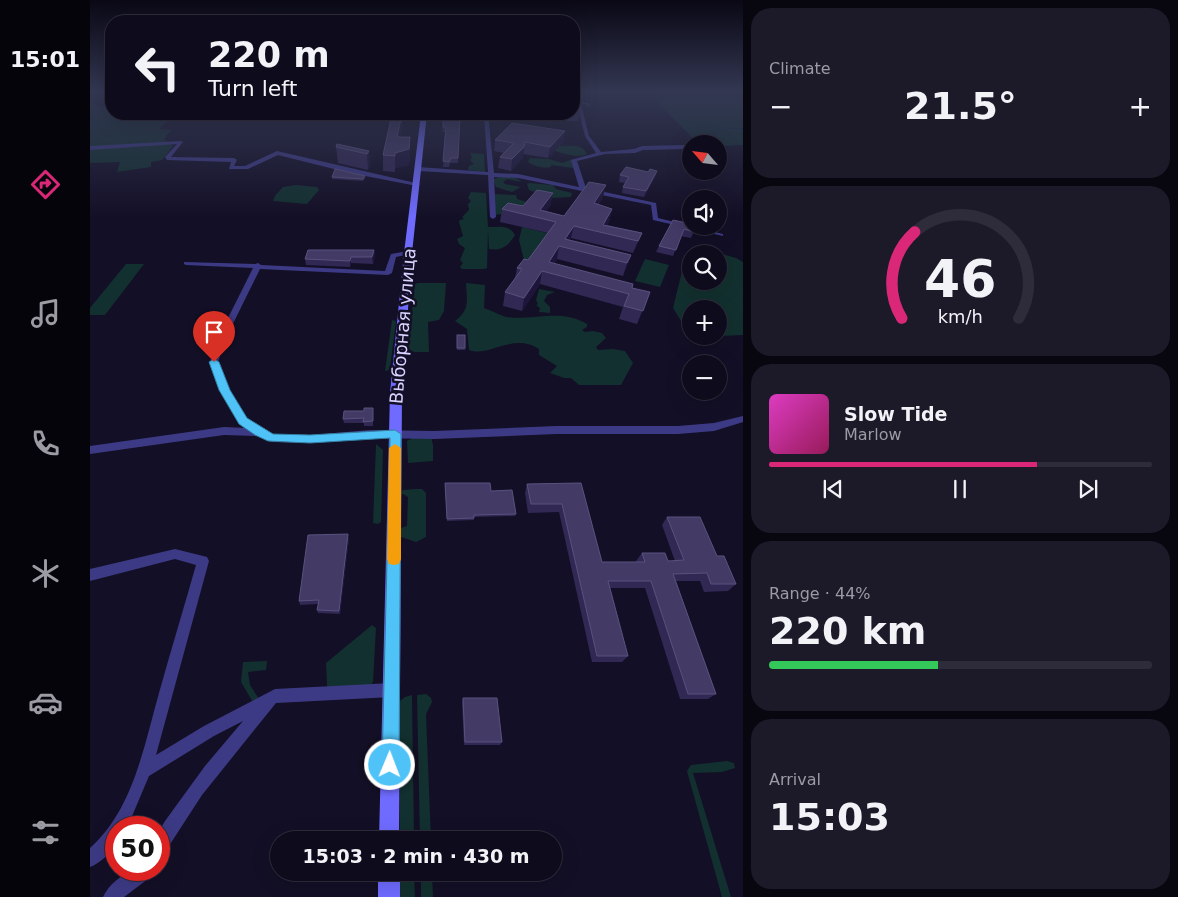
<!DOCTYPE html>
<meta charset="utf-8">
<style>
:root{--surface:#0e0b1c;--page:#1c1929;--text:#f1f3f6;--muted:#9b9ba3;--line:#2e2b3b;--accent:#db2777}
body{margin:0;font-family:"DejaVu Sans",sans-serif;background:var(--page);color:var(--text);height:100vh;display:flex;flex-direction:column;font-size:19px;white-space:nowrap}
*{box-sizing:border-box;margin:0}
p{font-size:16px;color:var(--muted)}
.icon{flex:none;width:28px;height:28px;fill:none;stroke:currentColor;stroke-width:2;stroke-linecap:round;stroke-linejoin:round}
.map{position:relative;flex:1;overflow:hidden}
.side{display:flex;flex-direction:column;gap:8px;padding:8px;background:#08060f;width:435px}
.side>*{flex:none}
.top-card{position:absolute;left:15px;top:15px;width:475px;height:105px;border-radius:20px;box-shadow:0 5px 20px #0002,0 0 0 1px var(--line);background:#0e0b1c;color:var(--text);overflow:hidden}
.needle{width:32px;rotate:298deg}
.controls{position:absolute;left:592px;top:135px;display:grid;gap:10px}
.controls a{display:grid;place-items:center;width:45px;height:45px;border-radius:50%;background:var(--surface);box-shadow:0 5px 20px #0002,0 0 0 1px var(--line);font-size:25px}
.speed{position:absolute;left:15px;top:816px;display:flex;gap:10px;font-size:25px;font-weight:700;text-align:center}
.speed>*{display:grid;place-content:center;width:65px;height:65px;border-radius:50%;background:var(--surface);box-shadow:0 5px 20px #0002,0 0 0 1px var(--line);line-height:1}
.speed .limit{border:8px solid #d22;background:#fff;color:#111}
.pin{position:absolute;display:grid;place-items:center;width:42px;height:42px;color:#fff;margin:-51px -21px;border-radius:50% 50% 50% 0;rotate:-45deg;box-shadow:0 0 5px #0007}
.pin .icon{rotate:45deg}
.me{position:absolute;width:55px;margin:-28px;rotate:1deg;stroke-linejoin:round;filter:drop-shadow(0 0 4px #0008)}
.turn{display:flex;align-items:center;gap:18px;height:105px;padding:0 20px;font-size:22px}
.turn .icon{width:65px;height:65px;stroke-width:2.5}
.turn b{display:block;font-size:35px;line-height:42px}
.big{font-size:38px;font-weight:700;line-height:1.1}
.side .card{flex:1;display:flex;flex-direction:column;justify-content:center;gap:8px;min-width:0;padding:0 18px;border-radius:20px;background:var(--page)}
.side .dial{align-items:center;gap:0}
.dial svg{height:130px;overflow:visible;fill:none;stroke:var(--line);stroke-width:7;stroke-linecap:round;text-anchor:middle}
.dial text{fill:var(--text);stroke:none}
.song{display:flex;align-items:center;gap:15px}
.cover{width:60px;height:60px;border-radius:8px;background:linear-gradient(135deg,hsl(310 70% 55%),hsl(330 70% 35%))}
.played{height:5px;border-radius:2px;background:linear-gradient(90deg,var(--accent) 70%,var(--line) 70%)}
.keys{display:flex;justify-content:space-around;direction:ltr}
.heat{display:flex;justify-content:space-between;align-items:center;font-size:28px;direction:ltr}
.charge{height:8px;border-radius:4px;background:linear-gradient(90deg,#34c759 44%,var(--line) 0)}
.trip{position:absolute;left:180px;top:831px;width:292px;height:50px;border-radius:25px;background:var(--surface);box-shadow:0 5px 20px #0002,0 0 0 1px var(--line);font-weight:700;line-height:50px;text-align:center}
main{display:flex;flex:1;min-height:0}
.tabs{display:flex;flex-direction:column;width:90px;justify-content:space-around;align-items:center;background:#06040b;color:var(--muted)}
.tabs .icon{width:35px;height:35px}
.tabs .active{color:var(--accent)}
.tabs b{font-size:22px;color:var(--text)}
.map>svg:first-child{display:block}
</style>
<main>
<nav class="tabs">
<b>15:01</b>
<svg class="icon active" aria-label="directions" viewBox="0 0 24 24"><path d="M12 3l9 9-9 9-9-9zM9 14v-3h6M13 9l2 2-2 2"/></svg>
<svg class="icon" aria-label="music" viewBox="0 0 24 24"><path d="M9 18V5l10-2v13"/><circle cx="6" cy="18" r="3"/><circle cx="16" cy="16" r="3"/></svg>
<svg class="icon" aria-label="phone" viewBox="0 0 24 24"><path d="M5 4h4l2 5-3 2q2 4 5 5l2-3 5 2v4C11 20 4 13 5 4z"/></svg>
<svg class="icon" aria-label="climate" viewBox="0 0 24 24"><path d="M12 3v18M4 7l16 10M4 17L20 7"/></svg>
<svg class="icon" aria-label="car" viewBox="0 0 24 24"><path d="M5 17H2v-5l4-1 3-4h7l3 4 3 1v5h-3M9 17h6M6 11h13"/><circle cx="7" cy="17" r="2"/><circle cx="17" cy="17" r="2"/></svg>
<svg class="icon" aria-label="filters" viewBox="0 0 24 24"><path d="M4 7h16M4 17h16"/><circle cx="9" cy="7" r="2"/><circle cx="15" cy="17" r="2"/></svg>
</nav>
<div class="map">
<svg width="653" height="897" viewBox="0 0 653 897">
<rect width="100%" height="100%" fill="#130f26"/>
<g fill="#12302f">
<polygon points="0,92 6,92 0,98 6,106 21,108 21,114 70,114 79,119 69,129 81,130 74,139 83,146 72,160 61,162 61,167 27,172 30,162 0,163"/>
<polygon points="567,92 653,92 653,145 629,146 629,144 607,142 570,105"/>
<path d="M 438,140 C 449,142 459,145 470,146 C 481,147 491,142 497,154 C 484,161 452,146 438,140 Z"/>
<polygon points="380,153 394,154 395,172 378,170 379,166 384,164 380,160 382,157"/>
<path d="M 440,158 L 459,159 L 472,163 L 483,159 L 487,162 L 483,168 L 461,165 L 461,167 C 454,169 444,166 438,162 Z"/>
<polygon points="414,176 425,177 432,182 417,179 413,182 415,184 431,187 422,192 406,187 403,179"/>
<polygon points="439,183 463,185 466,189 482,193 481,197 461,198 439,190 437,184"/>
<polygon points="206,185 227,187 229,190 217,204 183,201 185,196 193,187"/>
<path d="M 381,192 L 396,193 L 398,227 C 408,227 419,224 425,235 C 418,246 412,251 399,249 L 398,231 L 397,268 L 394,269 L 372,269 L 370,267 L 373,263 L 370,260 L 375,248 L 369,244 L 367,239 L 373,236 L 369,222 L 370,220 L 374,219 L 372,217 L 379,210 L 378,204 L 381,201 L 378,198 Z"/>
<polygon points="404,194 426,195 427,199 437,202 429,212 404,215"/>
<polygon points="432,227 469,236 437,272 429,240"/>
<polygon points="625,252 646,258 653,262 653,335 629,336 629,309 601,309 601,326 591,321 583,308 595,259 601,256 601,281 629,281 629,254 605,254"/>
<polygon points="555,259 579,265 570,287 545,281"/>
<polygon points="36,264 54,264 15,315 0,315 0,308"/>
<polygon points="328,283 356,283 354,311 349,320 338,322 339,352 324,352 318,349 325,284"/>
<path d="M 376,283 L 395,285 L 394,308 C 401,310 409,315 416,317 C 443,321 471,308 497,324 L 497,327 L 492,330 L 495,332 L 503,331 L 512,333 L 516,338 L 506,347 L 508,350 L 523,349 L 535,351 L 543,363 L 531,385 L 489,385 L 481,378 L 474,378 L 460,373 L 467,366 L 449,355 L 449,349 C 422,332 399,358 379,350 L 377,329 L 365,321 C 380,310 377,301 376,283 Z"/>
<polygon points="449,289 465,292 457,295 454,301 460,307 460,313 449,312 450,308 446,305 448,304 446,300"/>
<polygon points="302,320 306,321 300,368 300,370 295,371"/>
<polygon points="326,436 341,437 343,445 343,461 318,463 317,441"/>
<polygon points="286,444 293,450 291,522 288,524 283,523"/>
<polygon points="325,489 332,489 336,493 336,537 326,542 311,537 311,528 317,526 318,497 311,493 313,490"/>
<polygon points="282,625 286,628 283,682 280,686 241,689 237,686 236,663"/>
<polygon points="177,661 176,670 158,672 160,685 169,699 164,704 151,682 153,662"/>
<polygon points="336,694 341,698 342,702 336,714 341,840 330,840 327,695"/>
<polygon points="322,695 324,840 310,840 309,707 310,701 315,697"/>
<polygon points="637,761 644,763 645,768 632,772 603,773 641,897 632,897 597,771 601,765"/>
<polygon points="310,873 324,873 325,897 310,897"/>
<polygon points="331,873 342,873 343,897 331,897"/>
</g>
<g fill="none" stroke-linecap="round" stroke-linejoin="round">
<polyline stroke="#0a1f44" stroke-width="1" points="633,128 653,129"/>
<g fill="#3d3a85" fill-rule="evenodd">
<polygon points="484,92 488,92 491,102 499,103 500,106 498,107 495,104 491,104 499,136 511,152 544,149 552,146 594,145 601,151 601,156 593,149 553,150 545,153 515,154 487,161 496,188 566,203 568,218 633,234 633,236 563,220 561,205 428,178 404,177 406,217 403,219 400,217 398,175 328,171 325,169 328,167 398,172 394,114 398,114 404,173 428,174 489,187 481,160 506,153 495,136"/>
<polygon points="91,141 93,142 81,157 144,158 147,160 144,166 155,166 187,151 330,184 327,186 260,173 188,155 158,169 139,169 141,162 77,160 75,157 87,144 0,150 0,146"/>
<polygon points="318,251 320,252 320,254 306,257 302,273 298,275 170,269 135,340 128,362 138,390 156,419 183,434 220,435 280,430 344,431 466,426 588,426 624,423 653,416 653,422 624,431 588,434 466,434 344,439 280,438 220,443 182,442 168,436 134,435 0,454 0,446 134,427 156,428 150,423 129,390 120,362 127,340 163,268 96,265 94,264 94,262 165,264 168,263 171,265 295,271 301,254"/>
<path d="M 85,549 L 117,557 L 119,561 L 66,755 L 114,726 L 185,689 L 302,683 L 307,685 L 309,690 L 307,695 L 302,697 L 186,703 L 112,795 L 75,852 L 69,854 L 69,831 L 75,821 L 115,766 L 153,721 L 124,736 L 59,776 L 37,828 L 26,828 C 26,832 27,836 26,840 C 25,851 9,864 0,867 L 0,848 C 43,810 54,746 69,693 C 81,650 94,607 106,565 L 85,559 L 0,581 L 0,569 Z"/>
<path d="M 41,870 L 62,870 L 58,879 L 34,897 L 13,897 C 19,884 30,877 41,870 Z"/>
</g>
<g fill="#6f6bff" fill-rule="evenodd">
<polygon points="331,114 337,114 322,253 312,393 309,840 289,840 300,393 314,253"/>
<rect x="288" y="872" width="22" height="25"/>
</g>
</g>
<g fill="#312854">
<polygon points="484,92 493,96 488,121 477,121 475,114 484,114"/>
<polygon points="302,114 314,114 314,118 310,137 320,152 319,165 305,168 305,172 293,171 293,155"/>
<polygon points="353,117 370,117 368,163 360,163 359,167 353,167 355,132 352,132"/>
<polygon points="475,131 473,142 458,158 433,154 433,158 421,171 408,168 410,157 414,153 404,151 405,140"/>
<polygon points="246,147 279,151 280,167 278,170 248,163"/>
<polygon points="567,171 565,177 554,197 532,193 533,187 536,183 529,182 530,175"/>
<polygon points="242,177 275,178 273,181 242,179"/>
<polygon points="463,193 460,206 456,211 474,216 513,197 508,205 522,209 519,222 517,225 552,233 543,253 481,238 479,240 541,255 536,268 533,276 467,259 464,264 542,288 560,292 547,324 529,319 533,307 450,284 432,311 413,306 415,292 425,278 427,268 438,260 458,233 410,222 412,209 433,206"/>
<polygon points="583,220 606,226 601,238 591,236 583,256 566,252 569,246"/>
<polygon points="284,250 285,256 283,264 261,263 260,267 216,265 215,259"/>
<polygon points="367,335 375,348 375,350 367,350"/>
<polygon points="283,413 283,426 274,426 274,423 254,423 253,419"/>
<polygon points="491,483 512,562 547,562 546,561 552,553 578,561 585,561 572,525 577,517 627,556 646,584 638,591 614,592 610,581 586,581 626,694 618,699 590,699 555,588 520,588 538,656 532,662 502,662 469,512 438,513 435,493 437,484"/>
<polygon points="355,485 401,491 426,514 425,516 384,517 384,520 357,521"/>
<polygon points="259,539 250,614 228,613 227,610 228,604 210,605 209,601"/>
<polygon points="373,698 412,742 410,745 374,745 372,702"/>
</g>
<g fill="#1d163a">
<polygon points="312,114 314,114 314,118 308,152 320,137 320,152 319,165 305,168 305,153"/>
<polygon points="475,131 473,142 458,158 460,147"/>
<polygon points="435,142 433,158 421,171 422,159"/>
<polygon points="279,151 280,167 278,170 277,154"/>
<polygon points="567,171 565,177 554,197 556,191"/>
<polygon points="516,185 513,197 500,216 504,203"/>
<polygon points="463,193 460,206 451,218 450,210"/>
<polygon points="522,209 519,222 513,232 513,225"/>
<polygon points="484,226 481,238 475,247 475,239"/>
<polygon points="552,233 547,246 543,253 548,241"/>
<polygon points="469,246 467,259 458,272 459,262"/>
<polygon points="284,250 285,256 283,264 282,257"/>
<polygon points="541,255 536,268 533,276 537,263"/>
<polygon points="261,257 261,263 260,267 260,261"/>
<polygon points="452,271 450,284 432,311 434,298"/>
<polygon points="258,534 259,539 250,614 249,611"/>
</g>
<g fill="#433a66" stroke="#5a527e">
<polygon points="484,92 492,92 493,96 484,96"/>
<polygon points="302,114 312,114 307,137 320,137 319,149 305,153 305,156 293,155"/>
<polygon points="353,117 370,117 368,158 361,158 359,162 353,161 356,127 353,127"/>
<polygon points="422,123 475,131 460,147 435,142 434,147 422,159 410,157 424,143 405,140"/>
<polygon points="247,144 279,151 277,154 246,147"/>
<polygon points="536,167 558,172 560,169 567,171 556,191 533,187 539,177 530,175"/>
<polygon points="245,169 275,176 273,179 242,177"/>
<polygon points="499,182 516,185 504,203 522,209 513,225 552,233 548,241 484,226 475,239 541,255 537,263 469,246 459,262 543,284 542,288 560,292 553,311 534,306 539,294 452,271 434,298 415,292 432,269 427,268 434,259 438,260 466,222 412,209 418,203 433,206 447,190 463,193 450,210 474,216"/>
<polygon points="583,220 601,224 601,226 606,226 604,232 594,229 586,250 569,246"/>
<polygon points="218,250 284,250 282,257 261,257 260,261 215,259"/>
<rect x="367" y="335" width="8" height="13"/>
<polygon points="274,408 283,408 283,421 273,422 274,418 253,419 254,411 274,411"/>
<polygon points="355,483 400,483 401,491 422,490 426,514 384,515 384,518 357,519"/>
<polygon points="491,483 512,562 555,562 552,553 575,553 578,561 594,560 577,517 610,517 627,556 634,556 646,584 621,584 617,573 583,574 626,694 598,694 561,581 518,581 538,656 507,656 472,504 441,504 437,484"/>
<polygon points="258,534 249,611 227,610 229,600 209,601 218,535"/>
<polygon points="373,698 407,698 412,742 375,742"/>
</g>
<linearGradient id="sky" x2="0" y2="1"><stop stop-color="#0a0815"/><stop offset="0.42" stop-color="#333752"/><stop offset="1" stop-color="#333752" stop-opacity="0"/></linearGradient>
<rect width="653" height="218" fill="url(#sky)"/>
<polygon fill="#4fc3f7" stroke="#337fa1" points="124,359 129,362 140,390 157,418 183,434 220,435 305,430 311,434 309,765 307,771 300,774 294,771 292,765 300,438 220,443 178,441 165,435 149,424 129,390 119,362"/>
<polygon fill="#f59e0b" points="305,444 311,448 311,559 309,564 304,565 299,564 297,559 299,448"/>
<g text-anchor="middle" stroke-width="5" stroke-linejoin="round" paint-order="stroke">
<g font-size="18" fill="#d9d4ff" stroke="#130f26">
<text transform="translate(313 326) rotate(-85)" y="6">Выборная улица</text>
</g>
</g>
</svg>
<div class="controls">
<a><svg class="needle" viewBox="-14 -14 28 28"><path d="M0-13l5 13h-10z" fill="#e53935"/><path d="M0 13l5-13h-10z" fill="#9b9ba3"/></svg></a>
<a><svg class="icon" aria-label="sound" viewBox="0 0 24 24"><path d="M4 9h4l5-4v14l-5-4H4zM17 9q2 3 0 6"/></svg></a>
<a><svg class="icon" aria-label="search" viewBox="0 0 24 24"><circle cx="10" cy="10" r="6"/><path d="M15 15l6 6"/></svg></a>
<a>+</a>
<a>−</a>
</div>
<div class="speed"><div class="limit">50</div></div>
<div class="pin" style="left:124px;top:362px;background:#d93025"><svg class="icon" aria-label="arrive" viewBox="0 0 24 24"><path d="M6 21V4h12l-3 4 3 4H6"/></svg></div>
<svg class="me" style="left:300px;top:765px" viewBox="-20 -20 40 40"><circle r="17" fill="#4fc3f7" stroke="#fff" stroke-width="3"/><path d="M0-11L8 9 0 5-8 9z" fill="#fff"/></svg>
<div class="trip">15:03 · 2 min · 430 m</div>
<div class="top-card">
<div class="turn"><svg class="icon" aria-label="left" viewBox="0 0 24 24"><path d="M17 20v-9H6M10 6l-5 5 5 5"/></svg><div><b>220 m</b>Turn left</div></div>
</div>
</div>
<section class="side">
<div class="card"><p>Climate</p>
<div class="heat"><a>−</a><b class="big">21.5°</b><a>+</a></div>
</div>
<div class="card dial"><svg viewBox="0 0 100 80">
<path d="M14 69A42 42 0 1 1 86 69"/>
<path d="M14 69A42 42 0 0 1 22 16" stroke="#db2777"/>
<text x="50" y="56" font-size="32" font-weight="700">46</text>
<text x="50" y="72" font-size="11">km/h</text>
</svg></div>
<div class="card">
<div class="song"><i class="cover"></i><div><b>Slow Tide</b><p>Marlow</p></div></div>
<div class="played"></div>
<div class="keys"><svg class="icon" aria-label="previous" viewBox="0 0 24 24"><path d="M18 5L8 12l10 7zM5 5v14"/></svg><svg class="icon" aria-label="pause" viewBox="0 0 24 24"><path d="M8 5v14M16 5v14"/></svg><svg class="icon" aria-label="next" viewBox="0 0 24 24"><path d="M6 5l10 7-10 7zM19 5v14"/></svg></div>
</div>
<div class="card"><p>Range · 44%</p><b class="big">220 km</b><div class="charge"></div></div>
<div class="card"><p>Arrival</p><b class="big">15:03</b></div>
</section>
</main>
